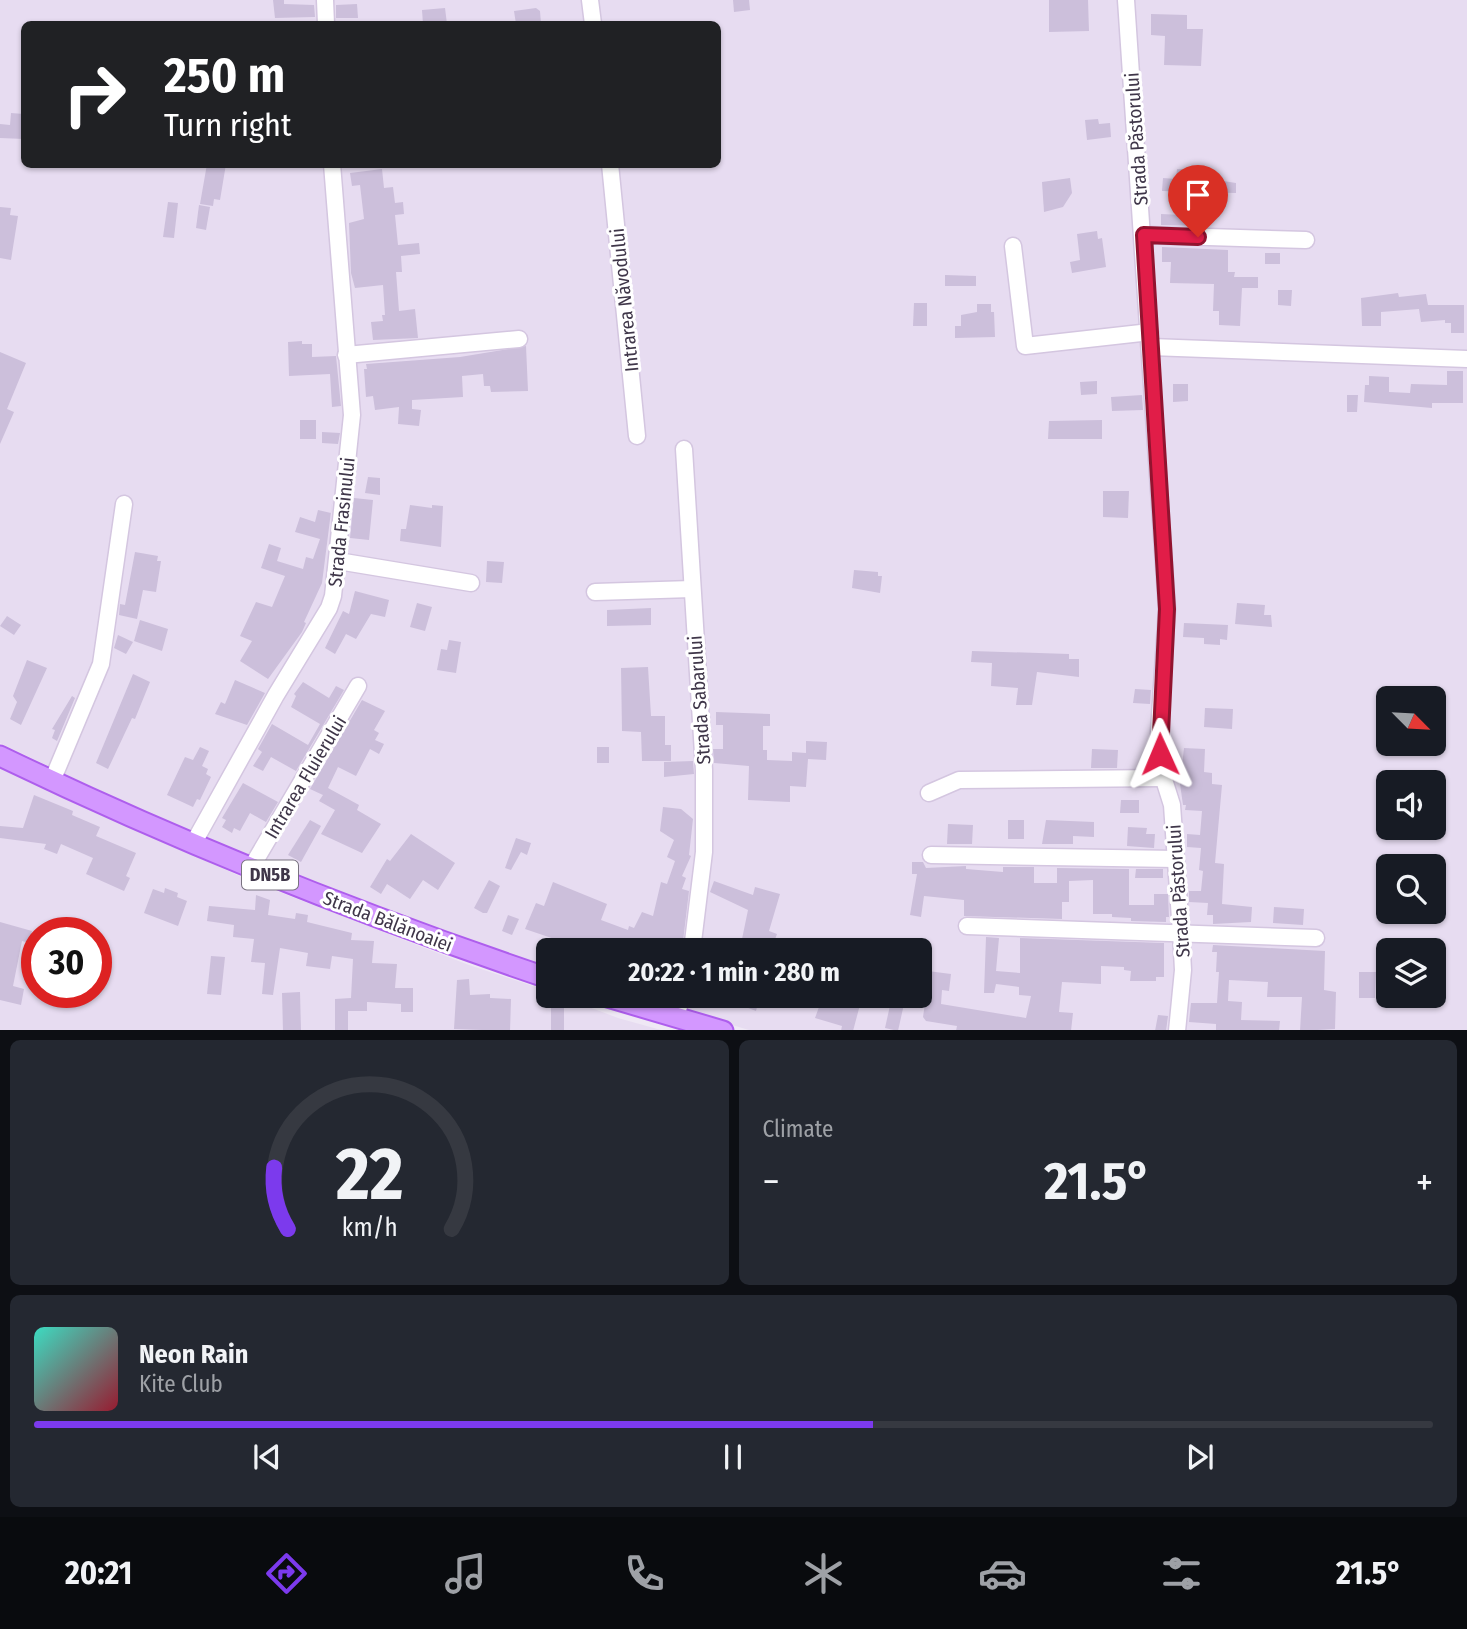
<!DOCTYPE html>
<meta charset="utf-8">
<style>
:root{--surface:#171b24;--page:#242831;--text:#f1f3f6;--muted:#9ea1a6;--line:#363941;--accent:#7c3aed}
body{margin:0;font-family:"Fira Sans Condensed",sans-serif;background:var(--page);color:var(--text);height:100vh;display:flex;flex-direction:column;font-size:26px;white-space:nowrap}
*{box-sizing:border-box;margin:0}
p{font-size:23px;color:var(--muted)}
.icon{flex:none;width:38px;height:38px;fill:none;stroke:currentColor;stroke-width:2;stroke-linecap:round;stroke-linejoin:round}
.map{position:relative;height:1030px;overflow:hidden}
.sheet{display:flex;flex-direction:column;gap:10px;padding:10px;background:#0d0f14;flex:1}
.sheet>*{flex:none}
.top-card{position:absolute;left:21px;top:21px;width:700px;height:147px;border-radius:10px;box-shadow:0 2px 5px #0004;background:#202124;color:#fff;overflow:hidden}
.needle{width:46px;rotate:114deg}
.buttons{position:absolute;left:1376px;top:686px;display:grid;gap:14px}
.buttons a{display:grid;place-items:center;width:70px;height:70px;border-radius:10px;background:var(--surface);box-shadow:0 2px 5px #0004;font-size:35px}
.speed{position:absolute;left:21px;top:917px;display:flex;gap:14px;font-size:35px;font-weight:700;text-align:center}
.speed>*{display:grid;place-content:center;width:91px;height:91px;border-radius:50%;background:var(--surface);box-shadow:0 2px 5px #0004;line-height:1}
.speed .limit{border:10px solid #d22;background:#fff;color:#111}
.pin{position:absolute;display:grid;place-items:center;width:60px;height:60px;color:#fff;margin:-72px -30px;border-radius:50% 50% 50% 0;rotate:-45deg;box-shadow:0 0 7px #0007}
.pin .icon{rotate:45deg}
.me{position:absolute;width:77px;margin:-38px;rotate:359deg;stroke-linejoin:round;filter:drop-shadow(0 0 5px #0008)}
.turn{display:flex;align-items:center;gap:24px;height:147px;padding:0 28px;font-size:32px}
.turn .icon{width:91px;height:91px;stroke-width:2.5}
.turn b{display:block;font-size:49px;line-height:60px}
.big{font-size:52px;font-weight:700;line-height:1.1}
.sheet .card{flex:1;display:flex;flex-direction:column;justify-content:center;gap:10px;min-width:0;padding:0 24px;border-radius:10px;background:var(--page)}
.sheet .dial{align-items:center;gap:0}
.dial svg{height:182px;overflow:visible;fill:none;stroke:var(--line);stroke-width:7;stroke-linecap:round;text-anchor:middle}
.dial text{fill:var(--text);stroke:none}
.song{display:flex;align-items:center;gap:21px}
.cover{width:84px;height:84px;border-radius:10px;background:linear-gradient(135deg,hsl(170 70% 55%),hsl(350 70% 35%))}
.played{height:7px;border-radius:4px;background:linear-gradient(90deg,var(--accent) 60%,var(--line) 60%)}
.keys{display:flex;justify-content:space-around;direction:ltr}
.heat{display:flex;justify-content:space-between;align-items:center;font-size:38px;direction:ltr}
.sheet .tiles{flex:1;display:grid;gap:10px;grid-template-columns:1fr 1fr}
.card:last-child{grid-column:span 2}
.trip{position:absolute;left:536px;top:938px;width:396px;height:70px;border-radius:10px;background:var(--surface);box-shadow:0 2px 5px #0004;font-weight:700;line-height:70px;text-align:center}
.dock{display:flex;height:112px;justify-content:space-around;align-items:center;background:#090b0e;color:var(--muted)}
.dock .icon{width:49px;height:49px}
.dock .active{color:var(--accent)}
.dock b{font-size:32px;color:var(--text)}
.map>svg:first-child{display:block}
</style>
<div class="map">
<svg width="1467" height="1031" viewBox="0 0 1467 1031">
<rect width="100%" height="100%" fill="#efe8f5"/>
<g fill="#e7dcf1" fill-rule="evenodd">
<path d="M 0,0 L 1467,0 L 1467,1030 L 749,1030 L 633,996 L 919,996 L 919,950 L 548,950 L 548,968 L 381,909 L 197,837 L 0,743 ZM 24,24 L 718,24 L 718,164 L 24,164 ZM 1388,698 L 1433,698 L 1433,744 L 1388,744 ZM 1388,782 L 1433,782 L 1433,828 L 1388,828 ZM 1388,866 L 1433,866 L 1433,912 L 1388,912 ZM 1388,950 L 1433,950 L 1433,996 L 1388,996 Z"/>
<path d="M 0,766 L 248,880 L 469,965 L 548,991 L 548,996 L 560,996 L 618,1018 L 661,1030 L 0,1031 ZM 37,933 L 96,933 L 96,992 L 37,992 Z"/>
</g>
<g fill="#ccbfdb">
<polygon points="273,0 284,0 284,4 314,5 315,17 275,18"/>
<polygon points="733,0 749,0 750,10 734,12"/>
<polygon points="1049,0 1088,0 1089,31 1049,32"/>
<polygon points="357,4 358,18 336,18 336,5"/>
<polygon points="445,8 447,24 423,24 422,10"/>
<polygon points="536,8 540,11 541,24 516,24 514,11"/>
<polygon points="1151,14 1187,15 1187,29 1203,29 1201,66 1164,65 1165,36 1151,35"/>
<polygon points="11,113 24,114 24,139 0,138 0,124 10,125"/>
<polygon points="1098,119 1099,124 1110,123 1111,137 1087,140 1085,120"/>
<polygon points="207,164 226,164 220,200 214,199 213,206 200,204"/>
<polygon points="382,169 384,188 393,187 395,203 403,202 404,214 395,215 398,245 419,243 420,254 401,256 402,272 396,272 399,311 415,309 418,338 373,340 371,322 383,321 382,315 385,315 383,285 355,288 351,273 349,223 364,219 360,185 352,186 350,173"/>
<polygon points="1177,169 1199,170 1198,177 1236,183 1236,193 1162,191 1163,178 1176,179"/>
<polygon points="1070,178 1072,193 1063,207 1044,212 1042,182"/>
<polygon points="168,202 178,203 174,238 163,237"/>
<polygon points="199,205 210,207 206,230 196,228"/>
<polygon points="0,207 11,208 10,215 18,216 11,260 0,258"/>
<polygon points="1161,214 1204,216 1203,226 1161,225"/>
<polygon points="1097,231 1098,239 1102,238 1106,267 1072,273 1070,262 1080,260 1077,234"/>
<polygon points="1162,247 1228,250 1228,272 1235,272 1234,277 1258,277 1258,288 1242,288 1240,326 1219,325 1219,311 1213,311 1214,284 1170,283 1171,262 1162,262"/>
<rect x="1265" y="253" width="15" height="11"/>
<polygon points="945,275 976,276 976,286 945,286"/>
<polygon points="1278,290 1292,290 1291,306 1278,305"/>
<polygon points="1398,293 1399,297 1426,294 1428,305 1464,305 1464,333 1451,333 1451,323 1445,323 1445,320 1421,322 1419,309 1381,312 1381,326 1362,326 1361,298"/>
<polygon points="914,303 927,303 927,326 913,326"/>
<polygon points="977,304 991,304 991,312 994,312 995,337 955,338 955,326 961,326 961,315 977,312"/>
<polygon points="302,341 302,344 312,344 312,357 336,356 341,406 332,407 330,374 289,376 288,342"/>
<polygon points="526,346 528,391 491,392 490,386 484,386 483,374 462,376 463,397 412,400 412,409 421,410 419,426 398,424 399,407 375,410 373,396 366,397 364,369 367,369 366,364 460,357"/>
<polygon points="0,352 26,363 7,409 14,412 0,444"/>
<polygon points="1447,371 1463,371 1463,403 1432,403 1432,408 1364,402 1365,385 1369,385 1369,376 1389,377 1389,392 1410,393 1411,384 1447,385"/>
<polygon points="1097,381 1097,394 1081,395 1080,382"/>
<polygon points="1173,384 1188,384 1188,401 1173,402"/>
<polygon points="1142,395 1143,410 1112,411 1111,397"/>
<polygon points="1347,395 1358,395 1357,412 1347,412"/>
<rect x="300" y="420" width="16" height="19"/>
<polygon points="1102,420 1102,439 1048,439 1049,421"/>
<polygon points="322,432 340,433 338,444 322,443"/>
<polygon points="368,477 380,478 380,495 365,493"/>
<polygon points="1103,491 1129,491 1128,518 1103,517"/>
<polygon points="333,496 322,583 304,622 306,623 302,632 268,679 240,661 252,641 240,636 256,602 272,607 285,576 261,568 269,544 281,548 277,561 303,569 306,557 313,559 320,539 295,532 300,517 315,522 318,510 331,513"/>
<polygon points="354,498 373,500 369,540 350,538"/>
<polygon points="410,505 432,508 432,505 443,506 441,547 400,541 401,529 406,529"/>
<polygon points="135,552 158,556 157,561 161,561 156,592 143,590 137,619 119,615 120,604 125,605"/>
<polygon points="487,561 504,562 502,583 486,582"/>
<polygon points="854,570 878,572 878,576 882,576 880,593 852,588"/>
<polygon points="355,591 389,600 385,617 371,614 356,639 346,634 335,654 325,648 343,611 349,614"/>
<polygon points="417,603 432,607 425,631 410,627"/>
<polygon points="1237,603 1265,605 1264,615 1271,615 1272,627 1235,624"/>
<polygon points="651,608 651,625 607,626 607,610"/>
<polygon points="7,616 21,625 14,635 0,626"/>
<polygon points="140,620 168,629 162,651 134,641"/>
<polygon points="1184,623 1228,625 1227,640 1220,639 1220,645 1204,644 1204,638 1183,637"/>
<polygon points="118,635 133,642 126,654 114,648"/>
<polygon points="449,640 461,642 456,673 437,670 441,649 447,650"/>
<polygon points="972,651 1069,654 1069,659 1079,659 1079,677 1037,672 1032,705 1016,705 1018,688 991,686 992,663 971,662"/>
<polygon points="27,660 47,668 21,725 10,719 17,702 13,696"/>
<polygon points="648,667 651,716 665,716 665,745 671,745 671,761 642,761 641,732 622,731 621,668"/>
<polygon points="133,674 150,682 135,719 132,718 108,769 96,763"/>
<polygon points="235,680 265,693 247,725 215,714 221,702 225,704"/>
<polygon points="303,682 329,698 336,686 344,690 296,771 271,757 263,771 253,766 262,752 258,749 272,724 308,745 320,724 291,707 296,696 294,694"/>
<polygon points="1135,689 1151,690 1150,704 1133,703"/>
<polygon points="72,696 75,698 57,741 52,738 55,730 52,729"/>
<polygon points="362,700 385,711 374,730 379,733 375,740 384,744 379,754 370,749 356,776 338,767 328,788 359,805 357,810 381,824 362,853 321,834 335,810 319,801 323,795 310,789"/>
<polygon points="1205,708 1233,709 1232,729 1204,727"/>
<polygon points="716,712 770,714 770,726 763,726 763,750 767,750 767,760 792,761 792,752 806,753 806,741 827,742 826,760 808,759 806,787 790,786 790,802 748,800 749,766 714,763 713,749 723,749 723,725 716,725"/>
<polygon points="200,747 209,751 202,766 208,769 206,774 211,777 200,800 197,799 193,807 167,795 185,757 193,760"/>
<rect x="597" y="747" width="12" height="16"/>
<polygon points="1184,748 1205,749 1204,772 1212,773 1212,784 1222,785 1215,863 1224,864 1222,904 1252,907 1251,922 1213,924 1213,915 1207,915 1208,903 1189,902 1189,891 1201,891 1203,871 1199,870 1201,848 1187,847 1187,834 1200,835 1202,811 1185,810 1186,805 1183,805 1180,784"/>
<polygon points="1092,749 1118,750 1117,768 1091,768"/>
<polygon points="693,761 694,774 664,777 664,762"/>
<polygon points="243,783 278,802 266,822 250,813 240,831 234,828 232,833 222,827 226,820 222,818"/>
<polygon points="34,795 73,811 72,815 100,827 96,836 136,853 126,876 130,878 124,891 86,874 93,858 61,844 57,854 44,849 46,844 0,838 0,826 23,828"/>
<polygon points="1121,800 1139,800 1139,813 1120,813"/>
<polygon points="663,807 681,809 693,819 689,855 691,856 682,876 686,878 682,889 689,891 682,950 587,950 525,929 536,903 544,906 553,882 607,904 601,920 628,930 629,926 634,928 642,912 653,916 661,882 667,884 675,861 667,857 674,840 660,831"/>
<polygon points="310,820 321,826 301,862 288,855"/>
<rect x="1008" y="820" width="16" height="19"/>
<polygon points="1046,820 1094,822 1094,837 1073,836 1073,844 1042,844"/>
<polygon points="948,824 973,825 972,844 947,844"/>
<polygon points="1128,827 1147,828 1146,834 1155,834 1154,848 1127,846"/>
<polygon points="411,834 455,863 438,890 423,880 410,899 387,884 381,894 370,887 387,859 390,861"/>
<polygon points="516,838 531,843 527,855 521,852 511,870 505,868"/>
<polygon points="912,862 923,862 926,868 966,866 966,869 1003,872 1003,867 1034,867 1034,883 1057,883 1057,868 1129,869 1129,905 1154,905 1154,894 1168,894 1169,917 1166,917 1166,922 1131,921 1131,918 1112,917 1112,914 1093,914 1093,880 1069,881 1069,902 1062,902 1062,919 964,916 964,900 924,896 921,917 910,915 917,874 912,874"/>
<polygon points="1136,869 1163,869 1163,878 1135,878"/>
<polygon points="489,880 500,886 487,913 483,913 474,908"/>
<polygon points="714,881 753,895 755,887 780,894 769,931 777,934 771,950 742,939 748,910 710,892"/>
<polygon points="165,888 178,893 177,897 187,901 178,926 144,913 153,889 164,893"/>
<polygon points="256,895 270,900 268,915 295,919 296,913 308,915 307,922 352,933 351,940 374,941 372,963 397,964 395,988 413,988 413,1012 401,1012 401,1004 367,1002 367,1011 348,1011 348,1031 335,1031 335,999 351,998 353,959 332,956 330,969 306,966 308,953 280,948 273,995 262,994 265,963 251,962 254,939 233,937 234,925 207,921 209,906 255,910"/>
<polygon points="1274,907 1304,909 1303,925 1273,923"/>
<polygon points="508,915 519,919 512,935 502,931"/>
<polygon points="0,922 32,931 29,943 22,941 13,986 24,989 21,1005 0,1000"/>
<polygon points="986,937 999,938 996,971 1020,973 1020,938 1164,943 1164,977 1156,977 1156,981 1130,981 1131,971 1124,970 1124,967 1101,966 1101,984 1062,982 1059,1012 1073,1013 1071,1031 956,1031 957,1026 926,1021 923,1017 928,983 919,982 920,970 951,974 949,991 942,990 941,1004 1026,1018 1031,996 1019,995 1019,987 996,984 994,993 984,993"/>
<polygon points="1213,945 1325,951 1324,990 1336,992 1335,1029 1300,1031 1302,997 1267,997 1268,982 1229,980 1228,1001 1242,1002 1241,1020 1280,1021 1279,1031 1216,1031 1216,1024 1189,1022 1191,1003 1217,1003 1219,972 1216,972 1217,952 1212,952"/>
<polygon points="211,956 225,957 221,995 207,994"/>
<polygon points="1359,972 1376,972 1375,998 1359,998"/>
<polygon points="469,979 470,995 490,994 490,998 511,999 510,1031 454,1029 457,980"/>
<polygon points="300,992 301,1031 283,1031 282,993"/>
<polygon points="726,996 760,996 756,1011 725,999"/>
<polygon points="823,996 849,1002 850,996 891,996 888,1008 861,1001 853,1031 841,1031 842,1026 815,1018"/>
<polygon points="891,1001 904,1004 898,1031 885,1028"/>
<rect x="551" y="1004" width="13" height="27"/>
<polygon points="1158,1015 1168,1016 1166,1031 1155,1031"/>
</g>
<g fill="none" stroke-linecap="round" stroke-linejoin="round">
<defs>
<g id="minor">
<polyline points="325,0 326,24"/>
<polyline points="590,0 593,24"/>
<polyline points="1126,0 1167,609 1159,731 1161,770 1172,805 1181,933 1183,970 1177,1031"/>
<polyline points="610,164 637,436"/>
<polyline points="1144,235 1306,240"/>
<polyline points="1013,246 1025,346 1150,332"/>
<polyline points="1151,347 1467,359"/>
<polyline points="346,355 519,339"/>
<polyline points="684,449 704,770 704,852 692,950"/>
<polyline points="338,561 471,583"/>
<polyline points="595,592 692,589"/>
<polyline points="52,781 101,664 124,504"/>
<polyline points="929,793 959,780 1163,778"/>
<polyline points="193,844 276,695 329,608 333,596 352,415 332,164"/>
<polyline points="931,855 1176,859"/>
<polyline points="251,868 358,686"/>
<polyline points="967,926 1316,938"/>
<polyline points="676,1017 682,996"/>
</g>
<g id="major">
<path d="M 0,756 C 178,842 361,915 548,978"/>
<polyline points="604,996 723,1031"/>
</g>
</defs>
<use href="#minor" stroke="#d4c6e0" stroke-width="19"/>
<use href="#major" stroke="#ae5eed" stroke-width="23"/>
<use href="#minor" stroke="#fff" stroke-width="16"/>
<use href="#major" stroke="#d397ff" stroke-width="19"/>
</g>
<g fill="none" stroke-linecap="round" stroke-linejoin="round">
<defs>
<polyline id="route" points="1160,754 1167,609 1144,235 1198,237"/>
</defs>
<use href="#route" stroke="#92132f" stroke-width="18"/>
<use href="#route" stroke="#e11d48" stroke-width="12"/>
</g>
<g text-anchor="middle" stroke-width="6" stroke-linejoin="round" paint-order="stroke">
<rect fill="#fff" stroke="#797280" stroke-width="2" x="242" y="860.5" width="56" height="29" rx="5"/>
<g font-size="18" font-weight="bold" fill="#3f3649">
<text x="270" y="881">DN5B</text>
</g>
<g font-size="19" fill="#3f3649" stroke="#fff">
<text transform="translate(1136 139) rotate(-94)" y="7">Strada Păstorului</text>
<text transform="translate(624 300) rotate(-96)" y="7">Intrarea Năvodului</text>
<text transform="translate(341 522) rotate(-84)" y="7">Strada Frasinului</text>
<text transform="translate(699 700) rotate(-94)" y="7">Strada Sabarului</text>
<text transform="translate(305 777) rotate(-59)" y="7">Intrarea Fluierului</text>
<text transform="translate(1178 891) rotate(-94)" y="7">Strada Păstorului</text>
<text transform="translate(388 921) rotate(21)" y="7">Strada Bălănoaiei</text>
</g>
</g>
</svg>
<div class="buttons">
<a><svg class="needle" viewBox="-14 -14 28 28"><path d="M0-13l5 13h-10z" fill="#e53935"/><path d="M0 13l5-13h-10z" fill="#9ea1a6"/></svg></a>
<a><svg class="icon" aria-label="sound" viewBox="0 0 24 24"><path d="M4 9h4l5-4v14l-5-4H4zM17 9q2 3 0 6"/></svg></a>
<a><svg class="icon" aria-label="search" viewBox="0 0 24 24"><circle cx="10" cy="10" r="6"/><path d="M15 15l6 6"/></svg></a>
<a><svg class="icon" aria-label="layers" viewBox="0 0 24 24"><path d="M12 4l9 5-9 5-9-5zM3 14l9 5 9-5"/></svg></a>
</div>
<div class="speed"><div class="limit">30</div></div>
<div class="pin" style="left:1198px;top:237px;background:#d93025"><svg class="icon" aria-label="arrive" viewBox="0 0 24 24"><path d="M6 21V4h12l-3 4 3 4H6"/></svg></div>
<svg class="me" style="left:1160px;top:754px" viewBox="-20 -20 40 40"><path d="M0-17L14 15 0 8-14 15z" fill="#e11d48" stroke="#fff" stroke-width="4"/></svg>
<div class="trip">20:22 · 1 min · 280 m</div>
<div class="top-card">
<div class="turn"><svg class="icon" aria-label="right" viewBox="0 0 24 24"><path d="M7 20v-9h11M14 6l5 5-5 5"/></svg><div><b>250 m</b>Turn right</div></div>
</div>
</div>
<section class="sheet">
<div class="tiles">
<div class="card dial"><svg viewBox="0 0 100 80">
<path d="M14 69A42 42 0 1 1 86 69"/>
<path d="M14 69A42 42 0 0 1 8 42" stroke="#7c3aed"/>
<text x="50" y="56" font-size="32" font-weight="700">22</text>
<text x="50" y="72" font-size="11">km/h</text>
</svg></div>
<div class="card"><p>Climate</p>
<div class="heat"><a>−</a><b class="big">21.5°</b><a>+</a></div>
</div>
<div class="card">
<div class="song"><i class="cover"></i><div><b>Neon Rain</b><p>Kite Club</p></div></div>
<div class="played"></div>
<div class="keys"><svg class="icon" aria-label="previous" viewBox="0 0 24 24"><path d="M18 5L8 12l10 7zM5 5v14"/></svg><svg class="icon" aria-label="pause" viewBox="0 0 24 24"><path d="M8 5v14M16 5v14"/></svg><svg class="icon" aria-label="next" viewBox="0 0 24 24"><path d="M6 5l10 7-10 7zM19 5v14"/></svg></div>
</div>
</div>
</section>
<nav class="dock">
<b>20:21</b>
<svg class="icon active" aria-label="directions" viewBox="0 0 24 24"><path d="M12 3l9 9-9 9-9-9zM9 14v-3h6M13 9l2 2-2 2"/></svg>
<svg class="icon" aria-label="music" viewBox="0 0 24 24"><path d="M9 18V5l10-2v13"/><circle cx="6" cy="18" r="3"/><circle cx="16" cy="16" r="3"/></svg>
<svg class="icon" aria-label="phone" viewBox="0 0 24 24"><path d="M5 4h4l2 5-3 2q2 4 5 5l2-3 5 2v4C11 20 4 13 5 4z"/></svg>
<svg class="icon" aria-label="climate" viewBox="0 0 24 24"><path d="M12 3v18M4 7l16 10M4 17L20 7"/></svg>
<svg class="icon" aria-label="car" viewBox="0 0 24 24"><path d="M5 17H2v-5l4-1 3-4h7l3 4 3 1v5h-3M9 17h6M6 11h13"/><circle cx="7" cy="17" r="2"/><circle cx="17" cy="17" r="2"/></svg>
<svg class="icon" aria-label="filters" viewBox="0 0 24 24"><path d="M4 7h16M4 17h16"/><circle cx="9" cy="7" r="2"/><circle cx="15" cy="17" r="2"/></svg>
<b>21.5°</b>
</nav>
